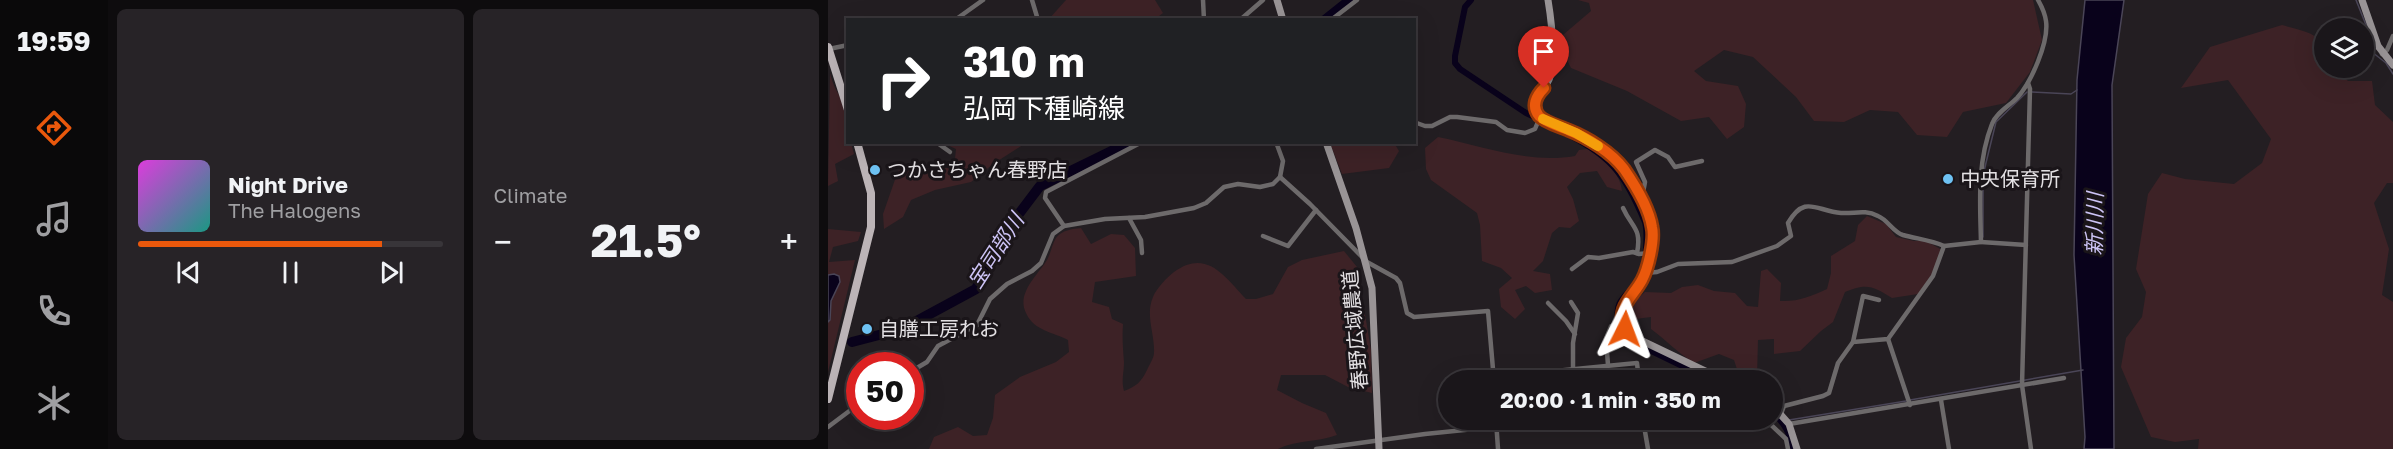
<!DOCTYPE html>
<meta charset="utf-8">
<style>
:root{--surface:#1a161a;--page:#272327;--text:#f1f3f6;--muted:#9f9fa2;--line:#383539;--accent:#ea580c}
body{margin:0;font-family:"Golos Text","Noto Sans JP",sans-serif;background:var(--page);color:var(--text);height:100vh;display:flex;flex-direction:column;font-size:22px;white-space:nowrap}
*{box-sizing:border-box;margin:0}
p{font-size:20px;color:var(--muted)}
.icon{flex:none;width:33px;height:33px;fill:none;stroke:currentColor;stroke-width:2;stroke-linecap:round;stroke-linejoin:round}
.map{position:relative;flex:1;overflow:hidden}
.panel{display:flex;flex-direction:column;gap:9px;padding:9px;background:#0e0c0e;width:720px}
.panel>*{flex:none}
.guide{position:absolute;left:18px;top:18px;width:570px;height:126px;border-radius:0px;box-shadow:0 6px 24px #0002,0 0 0 2px var(--line);background:#202124;color:#fff;overflow:hidden}
.tools{position:absolute;left:1486px;top:18px;display:grid;gap:12px}
.tools a{display:grid;place-items:center;width:60px;height:60px;border-radius:50%;background:var(--surface);box-shadow:0 6px 24px #0002,0 0 0 2px var(--line);font-size:30px}
.speed{position:absolute;left:18px;top:352px;display:flex;gap:12px;font-size:30px;font-weight:700;text-align:center}
.speed>*{display:grid;place-content:center;width:78px;height:78px;border-radius:50%;background:var(--surface);box-shadow:0 6px 24px #0002,0 0 0 2px var(--line);line-height:1}
.speed .limit{border:9px solid #d22;background:#fff;color:#111}
.pin{position:absolute;display:grid;place-items:center;width:51px;height:51px;color:#fff;margin:-62px -26px;border-radius:50% 50% 50% 0;rotate:-45deg;box-shadow:0 0 6px #0007}
.pin .icon{rotate:45deg}
.me{position:absolute;width:66px;margin:-33px;rotate:3deg;stroke-linejoin:round;filter:drop-shadow(0 0 4px #0008)}
.turn{display:flex;align-items:center;gap:21px;height:126px;padding:0 18px;font-size:27px}
.turn .icon{width:78px;height:78px;stroke-width:2.5}
.turn b{display:block;font-size:42px;line-height:51px}
.big{font-size:45px;font-weight:700;line-height:1.1}
.panel .widget{flex:1;display:flex;flex-direction:column;justify-content:center;gap:9px;min-width:0;padding:0 21px;border-radius:9px;background:var(--page)}
.song{display:flex;align-items:center;gap:18px}
.cover{width:72px;height:72px;border-radius:9px;background:linear-gradient(135deg,hsl(300 70% 55%),hsl(170 70% 35%))}
.played{height:6px;border-radius:3px;background:linear-gradient(90deg,var(--accent) 80%,var(--line) 80%)}
.keys{display:flex;justify-content:space-around;direction:ltr}
.heat{display:flex;justify-content:space-between;align-items:center;font-size:33px;direction:ltr}
.panel .tiles{flex:1;display:grid;gap:9px;grid-template-columns:repeat(2,1fr)}
.trip{position:absolute;left:610px;top:370px;width:345px;height:60px;border-radius:30px;background:var(--surface);box-shadow:0 6px 24px #0002,0 0 0 2px var(--line);font-weight:700;line-height:60px;text-align:center}
main{display:flex;flex:1;min-height:0}
.tabs{display:flex;flex-direction:column;width:108px;justify-content:space-around;align-items:center;background:#0a090a;color:var(--muted)}
.tabs .icon{width:42px;height:42px}
.tabs .current{color:var(--accent)}
.tabs b{font-size:27px;color:var(--text)}
.map>svg:first-child{display:block}
</style>
<main>
<nav class="tabs">
<b>19:59</b>
<svg class="icon current" aria-label="directions" viewBox="0 0 24 24"><path d="M12 3l9 9-9 9-9-9zM9 14v-3h6M13 9l2 2-2 2"/></svg>
<svg class="icon" aria-label="music" viewBox="0 0 24 24"><path d="M9 18V5l10-2v13"/><circle cx="6" cy="18" r="3"/><circle cx="16" cy="16" r="3"/></svg>
<svg class="icon" aria-label="phone" viewBox="0 0 24 24"><path d="M5 4h4l2 5-3 2q2 4 5 5l2-3 5 2v4C11 20 4 13 5 4z"/></svg>
<svg class="icon" aria-label="climate" viewBox="0 0 24 24"><path d="M12 3v18M4 7l16 10M4 17L20 7"/></svg>
</nav>
<section class="panel">
<div class="tiles">
<div class="widget">
<div class="song"><i class="cover"></i><div><b>Night Drive</b><p>The Halogens</p></div></div>
<div class="played"></div>
<div class="keys"><svg class="icon" aria-label="previous" viewBox="0 0 24 24"><path d="M18 5L8 12l10 7zM5 5v14"/></svg><svg class="icon" aria-label="pause" viewBox="0 0 24 24"><path d="M8 5v14M16 5v14"/></svg><svg class="icon" aria-label="next" viewBox="0 0 24 24"><path d="M6 5l10 7-10 7zM19 5v14"/></svg></div>
</div>
<div class="widget"><p>Climate</p>
<div class="heat"><a>−</a><b class="big">21.5°</b><a>+</a></div>
</div>
</div>
</section>
<div class="map">
<svg width="1565" height="449" viewBox="0 0 1565 449">
<rect width="100%" height="100%" fill="#231e22"/>
<g fill="#3d2226">
<polygon points="238,0 327,0 335,13 327,19 221,19"/>
<polygon points="750,0 1205,0 1214,40 1202,72 1178,103 1135,112 1119,137 1089,135 1070,112 1042,110 1016,122 986,121 968,97 925,57 896,50 866,71 878,81 910,86 918,104 916,127 899,139 881,117 853,121 799,91 743,68 729,40 763,11 761,3"/>
<path d="M 1454,25 C 1485,34 1497,32 1497,68 L 1507,68 L 1520,81 L 1544,81 L 1547,105 L 1565,122 L 1565,183 L 1559,183 L 1546,203 L 1561,249 L 1554,295 L 1565,302 L 1565,449 L 1370,449 L 1371,439 L 1347,442 L 1323,437 L 1293,367 L 1298,338 L 1314,317 L 1318,292 L 1308,269 L 1320,194 L 1334,173 L 1357,179 L 1406,184 L 1434,163 L 1443,139 L 1400,80 L 1353,88 L 1382,47 Z"/>
<path d="M 2,73 C 4,82 7,88 11,95 C 17,110 20,127 20,142 L 23,143 L 26,154 L 7,164 L 10,181 L 0,186 Z"/>
<path d="M 610,137 C 655,146 700,164 747,156 L 751,150 L 760,149 C 774,158 793,173 794,191 L 779,187 L 769,171 L 752,173 L 739,187 L 745,199 L 751,221 L 742,228 L 731,227 L 724,233 L 715,261 L 705,271 L 722,274 L 724,290 L 707,293 L 698,286 L 687,290 L 697,309 L 687,319 L 673,307 L 671,289 L 684,278 L 673,268 L 654,261 L 652,225 L 649,213 L 603,180 L 598,169 L 597,148 Z"/>
<polygon points="115,143 198,143 165,164 143,182 107,190 83,200 75,217 56,229 55,214 70,171 84,162 107,168 126,168 128,149"/>
<polygon points="502,143 566,143 571,151 561,168 514,174"/>
<path d="M 1039,216 L 1058,224 L 1068,237 L 1086,241 L 1098,241 L 1114,250 C 1110,267 1101,281 1090,294 L 1064,298 C 1045,286 1039,283 1017,292 L 1005,322 L 993,331 L 972,351 L 946,354 L 946,339 L 930,340 L 929,377 L 922,380 L 912,378 L 906,360 L 891,354 L 866,363 C 850,353 838,340 823,329 L 823,317 L 800,320 C 800,306 807,301 817,292 L 843,293 L 854,287 L 870,285 L 886,291 L 907,293 L 919,306 L 930,307 L 933,271 L 939,269 L 953,283 L 952,301 C 970,302 983,296 999,289 L 1003,273 L 1003,256 L 1027,241 L 1030,225 Z"/>
<path d="M 253,228 L 263,244 L 283,234 L 296,235 L 307,248 L 308,276 L 267,282 L 264,302 L 281,307 L 284,319 L 295,324 C 294,337 295,349 296,362 C 296,373 293,380 296,391 C 309,386 313,382 319,370 C 321,365 326,358 326,353 C 327,334 317,315 325,297 C 328,289 339,277 346,272 C 379,248 397,277 418,299 L 428,299 L 445,294 L 460,267 L 474,260 L 516,251 L 529,267 L 543,350 L 544,393 L 520,387 L 497,375 L 453,375 L 449,390 L 474,403 L 498,413 L 509,435 C 490,442 468,440 450,449 L 101,449 L 106,437 L 130,427 L 145,436 L 159,435 L 165,418 L 167,395 L 192,377 L 228,362 L 241,352 L 240,340 C 225,332 206,331 198,313 C 188,293 210,275 219,260 C 223,253 224,244 228,238 C 234,230 244,229 253,228 Z"/>
<polygon points="0,229 33,232 30,241 5,247 1,262 27,260 0,372"/>
</g>
<g fill="#09021b" stroke="#4a4557" stroke-width="1.5">
<polygon points="1257,0 1296,0 1284,85 1286,449 1256,449 1257,437 1246,255 1249,80"/>
<polygon points="6,274 11,276 12,282 3,301 2,320 0,322 0,275"/>
</g>
<g fill="none" stroke-linecap="round" stroke-linejoin="round">
<g stroke="#4a4557" stroke-width="1.5">
<polyline points="1528,0 1542,35 1544,52 1558,63 1565,74"/>
<polyline points="1204,92 1243,94 1249,90"/>
<polyline points="1156,171 1168,122 1199,92"/>
<polyline points="1155,182 1155,237"/>
<polyline points="1082,400 1255,370"/>
<polyline points="961,420 1078,401"/>
</g>
<g stroke="#09021b" stroke-width="6">
<polyline points="643,0 637,7 627,56 627,63 632,69 698,113 715,121"/>
<path d="M 732,130 C 783,157 794,169 817,222 C 820,233 818,268 812,278 C 802,294 784,300 791,322 C 794,330 797,335 803,341 L 885,381"/>
<path d="M 945,413 C 957,423 962,434 965,449"/>
</g>
<g stroke="#09021b" stroke-width="10">
<polyline points="497,20 522,0"/>
<polyline points="24,342 74,329 148,289 172,239 212,186 302,142"/>
</g>
<g stroke="#6d6a6b" stroke-width="4.5">
<polyline points="204,0 210,20"/>
<polyline points="375,0 376,20"/>
<polyline points="127,20 155,0"/>
<polyline points="337,20 337,19"/>
<polyline points="412,20 435,0"/>
<polyline points="503,20 529,0"/>
<polyline points="1,49 20,45"/>
<polyline points="1554,54 1559,50 1565,36"/>
<polyline points="1200,83 1202,89 1194,385 1203,449"/>
<polyline points="586,122 597,126 604,126 622,117 629,117 668,122 679,130 697,133 707,129 712,117"/>
<polyline points="108,142 122,152"/>
<polyline points="452,177 482,204 539,262 568,278 572,283 579,313 586,317 660,311 666,381"/>
<polyline points="814,198 817,182 808,162 827,150 840,157 847,167 874,161"/>
<path d="M 795,208 C 804,228 814,228 809,253"/>
<polyline points="301,218 313,240 314,253"/>
<polyline points="236,226 217,198 218,192 314,142"/>
<polyline points="435,236 460,246 488,210"/>
<polyline points="1153,242 1198,245"/>
<polyline points="744,269 760,257 771,258 805,252 811,254 822,253"/>
<path d="M 817,273 L 829,272 L 850,264 L 904,262 L 949,246 L 963,236 L 960,223 C 977,194 988,211 1013,213 C 1027,214 1036,209 1050,216 C 1060,220 1065,232 1075,235 C 1090,239 1103,240 1116,246"/>
<polyline points="743,302 750,313 745,343 745,368"/>
<polyline points="720,303 738,321 747,334"/>
<polyline points="1060,339 1082,405"/>
<polyline points="1025,342 1035,296 1051,300"/>
<polyline points="780,365 778,339 783,326 794,322"/>
<polyline points="82,372 99,362 110,346 149,325 162,299 179,284 204,271 213,263 225,234 236,226 277,219 317,217 366,208 378,203 396,187 410,184 432,187 445,184 452,177 455,161 448,142"/>
<polyline points="666,377 809,363 811,381"/>
<polyline points="1113,400 1121,449"/>
<path d="M 953,414 L 956,406 L 995,396 L 1001,393 L 1010,363 L 1025,342 L 1060,339 L 1105,276 L 1116,246 L 1153,242 C 1152,202 1149,162 1164,124 C 1168,113 1181,106 1189,98 C 1203,83 1221,42 1218,21 C 1217,14 1214,7 1210,0"/>
<polyline points="668,420 670,449"/>
<polyline points="815,420 820,449"/>
<polyline points="938,420 958,439 960,449"/>
<polyline points="961,424 1236,378"/>
<polyline points="0,427 32,403"/>
<polyline points="488,449 597,434 734,420"/>
</g>
<g stroke="#999496" stroke-width="7">
<polyline points="449,0 455,20"/>
<path d="M 720,0 C 724,24 727,53 722,77 C 719,89 703,95 707,109 C 712,124 736,127 749,134 C 761,140 772,148 783,156 C 800,171 814,196 822,217 C 828,234 822,259 816,275 C 809,294 775,319 806,337 L 898,381"/>
<polyline points="1534,0 1550,46 1565,65"/>
<polyline points="498,142 528,228 544,288 551,449"/>
<polyline points="945,406 961,424 969,449"/>
</g>
<g stroke="#bcb4b7" stroke-width="8">
<polyline points="0,47 20,110"/>
<polyline points="0,399 43,227 43,193 29,142"/>
</g>
</g>
<g fill="none" stroke-linecap="round" stroke-linejoin="round">
<defs>
<path id="route" d="M 716,88 C 708,96 703,106 711,116 C 718,123 731,126 740,130 C 760,138 783,152 796,169 C 807,185 821,207 824,227 C 827,240 820,269 814,280 C 805,297 787,308 797,329"/>
</defs>
<use href="#route" stroke="#983908" stroke-width="15"/>
<use href="#route" stroke="#ea580c" stroke-width="10"/>
<polyline stroke="#f59e0b" stroke-width="10" points="715,119 748,133 770,146"/>
</g>
<g fill="#6ec2f3" stroke="#1a1519" stroke-width="2">
<circle cx="47" cy="170" r="6"/>
<circle cx="1120" cy="179" r="6"/>
<circle cx="39" cy="329" r="6"/>
</g>
<g text-anchor="middle" stroke-width="6" stroke-linejoin="round" paint-order="stroke">
<g font-size="20" fill="#e3e0e3" stroke="#1a1519" text-anchor="start">
<text x="59" y="177">つかさちゃん春野店</text>
<text x="1132" y="186">中央保育所</text>
<text x="51" y="336">自膳工房れお</text>
</g>
<g font-size="20" fill="#e3e0e3" stroke="#1a1519">
<text transform="translate(527 330) rotate(-95)" y="7">春野広域農道</text>
</g>
<g font-size="21" font-style="italic" fill="#cdc4f6" stroke="#1a1519">
<text transform="translate(1267 224) rotate(-89)" y="7">新川川</text>
<text transform="translate(168 251) rotate(-57)" y="7">宝司部川</text>
</g>
</g>
</svg>
<div class="tools">
<a><svg class="icon" aria-label="layers" viewBox="0 0 24 24"><path d="M12 4l9 5-9 5-9-5zM3 14l9 5 9-5"/></svg></a>
</div>
<div class="speed"><div class="limit">50</div></div>
<div class="pin" style="left:716px;top:88px;background:#d93025"><svg class="icon" aria-label="arrive" viewBox="0 0 24 24"><path d="M6 21V4h12l-3 4 3 4H6"/></svg></div>
<svg class="me" style="left:797px;top:329px" viewBox="-20 -20 40 40"><path d="M0-17L14 15 0 8-14 15z" fill="#ea580c" stroke="#fff" stroke-width="4"/></svg>
<div class="trip">20:00 · 1 min · 350 m</div>
<div class="guide">
<div class="turn"><svg class="icon" aria-label="right" viewBox="0 0 24 24"><path d="M7 20v-9h11M14 6l5 5-5 5"/></svg><div><b>310 m</b>弘岡下種崎線</div></div>
</div>
</div>
</main>
